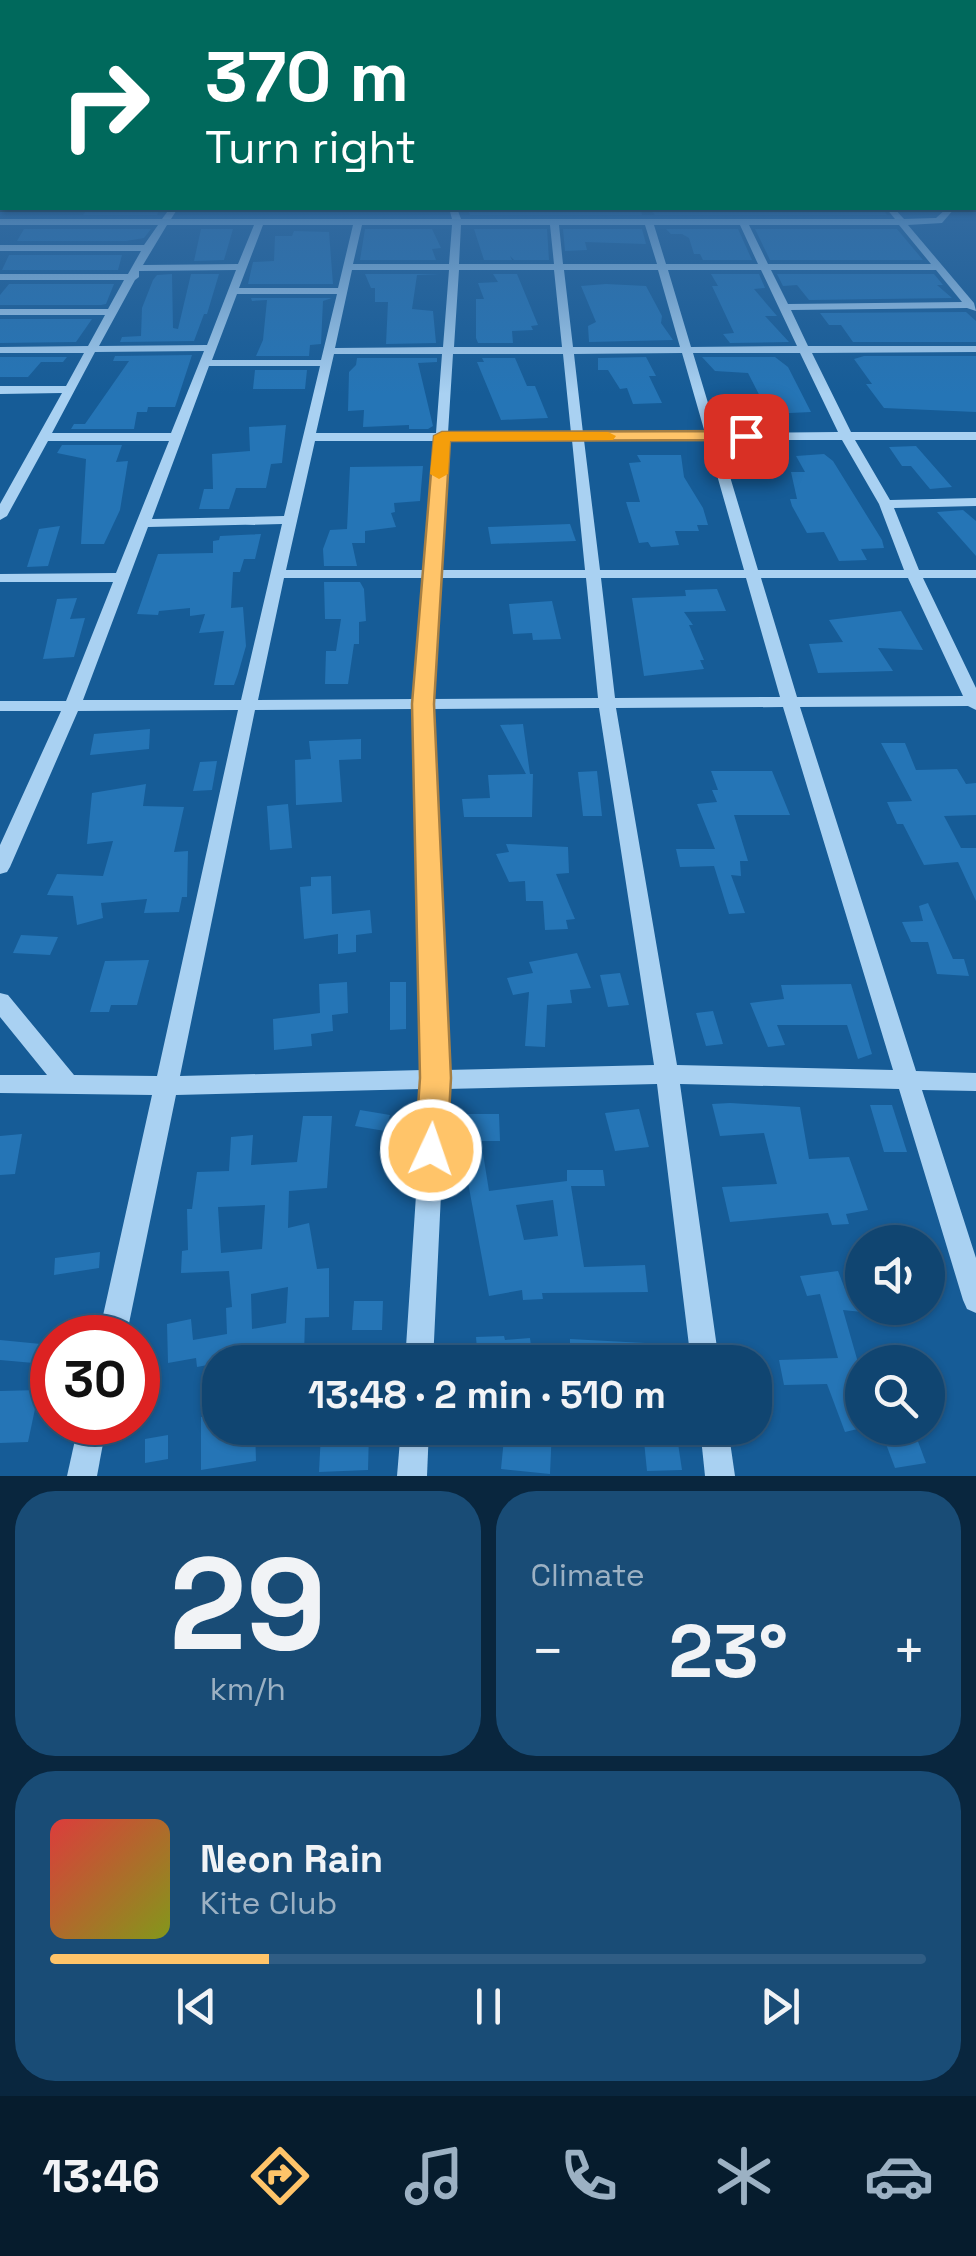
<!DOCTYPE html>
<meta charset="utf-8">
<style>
:root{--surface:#104571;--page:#194c76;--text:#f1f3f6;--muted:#9cb1c3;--line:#305d84;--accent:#ffc469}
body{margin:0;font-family:"Space Grotesk",sans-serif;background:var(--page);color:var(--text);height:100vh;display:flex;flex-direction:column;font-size:38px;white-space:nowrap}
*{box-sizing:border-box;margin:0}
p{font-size:32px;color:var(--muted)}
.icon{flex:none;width:55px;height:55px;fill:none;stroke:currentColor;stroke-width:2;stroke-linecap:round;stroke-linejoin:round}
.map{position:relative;height:1476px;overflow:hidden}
.drawer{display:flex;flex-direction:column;gap:15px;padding:15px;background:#09263e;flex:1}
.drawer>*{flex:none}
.guide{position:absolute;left:0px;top:0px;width:978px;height:210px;box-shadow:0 2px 8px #0004,0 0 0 2px var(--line);background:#00695c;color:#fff;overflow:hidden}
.controls{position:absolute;left:845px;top:1225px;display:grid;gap:20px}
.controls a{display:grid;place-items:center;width:100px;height:100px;border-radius:50%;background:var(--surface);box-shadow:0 2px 8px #0004,0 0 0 2px var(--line);font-size:50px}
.speed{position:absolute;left:30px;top:1315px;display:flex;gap:20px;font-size:50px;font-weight:700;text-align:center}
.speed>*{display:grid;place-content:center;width:130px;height:130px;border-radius:50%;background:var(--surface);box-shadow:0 2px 8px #0004,0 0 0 2px var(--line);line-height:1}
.speed .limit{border:15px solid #d22;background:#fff;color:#111}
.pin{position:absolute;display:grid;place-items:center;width:85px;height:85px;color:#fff;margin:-42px;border-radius:20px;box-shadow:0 5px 15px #0006}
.me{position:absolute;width:110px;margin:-55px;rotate:3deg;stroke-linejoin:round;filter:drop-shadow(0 0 8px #0008)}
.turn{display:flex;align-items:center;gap:35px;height:210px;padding:0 40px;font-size:45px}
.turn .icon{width:130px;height:130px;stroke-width:2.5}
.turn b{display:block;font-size:70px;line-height:85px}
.big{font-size:75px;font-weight:800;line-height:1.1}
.drawer .card{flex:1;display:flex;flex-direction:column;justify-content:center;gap:15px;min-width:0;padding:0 35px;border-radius:40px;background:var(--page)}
.drawer .dial{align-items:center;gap:0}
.dial b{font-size:130px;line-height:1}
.song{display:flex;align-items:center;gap:30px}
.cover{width:120px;height:120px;border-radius:15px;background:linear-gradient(135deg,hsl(0 70% 55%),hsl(70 70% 35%))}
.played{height:10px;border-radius:5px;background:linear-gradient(90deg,var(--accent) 25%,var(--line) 25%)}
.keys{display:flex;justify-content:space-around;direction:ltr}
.heat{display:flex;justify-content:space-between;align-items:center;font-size:55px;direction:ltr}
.drawer .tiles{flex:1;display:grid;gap:15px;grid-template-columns:1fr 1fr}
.card:last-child{grid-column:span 2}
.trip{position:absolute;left:202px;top:1345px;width:570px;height:100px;border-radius:40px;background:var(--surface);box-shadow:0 2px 8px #0004,0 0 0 2px var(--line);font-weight:800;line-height:100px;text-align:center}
.tab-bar{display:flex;height:160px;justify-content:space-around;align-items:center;background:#061c2d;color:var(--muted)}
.tab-bar .icon{width:70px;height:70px}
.tab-bar .active{color:var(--accent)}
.tab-bar b{font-size:45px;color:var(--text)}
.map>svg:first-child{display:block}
</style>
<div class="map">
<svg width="976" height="1476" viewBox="0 0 976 1476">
<rect width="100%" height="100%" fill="#165c97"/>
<g fill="#2575b6" fill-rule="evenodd">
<polygon points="88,208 160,208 157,215 83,215"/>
<polygon points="494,208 641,208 642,215 470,215 468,209"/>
<polygon points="648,208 882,208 887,215 655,215"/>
<polygon points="24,229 151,229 144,238 126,241 17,241"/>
<polygon points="201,229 233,229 224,260 194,261"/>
<polygon points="365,229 432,229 441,248 432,249 436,260 360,260"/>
<polygon points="474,229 547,229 549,260 514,260 510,256 512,260 484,260"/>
<polygon points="563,229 642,229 646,244 585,242 587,250 565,251"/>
<polygon points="666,229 738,229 752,260 703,260 700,254 694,254 689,238 682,234 671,234"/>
<polygon points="755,229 897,229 923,260 770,260"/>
<polygon points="294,231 329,232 333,284 248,284 253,262 274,261 275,236 292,236"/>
<polygon points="9,255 122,255 118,270 2,270"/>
<polygon points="172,274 173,328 178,329 191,274 219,274 207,314 204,314 194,341 120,342 122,337 141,336 142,308 153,280 157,275"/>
<polygon points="365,274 440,274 417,275 412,309 433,311 436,343 386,344 388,302 375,302 375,288 371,288"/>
<polygon points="493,274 517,274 538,325 531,326 533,330 512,331 513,343 478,343 476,338 476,299 484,299 478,283 498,282"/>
<polygon points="711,274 759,274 765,288 754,289 777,316 765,316 789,342 730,343 723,334 734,333 712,286 718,286"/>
<polygon points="777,274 934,274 943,285 937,285 952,298 809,300 797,285 783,286"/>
<polygon points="9,284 114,284 106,304 101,305 0,305 0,295"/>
<polygon points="606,284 646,286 662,316 661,323 673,340 589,342 588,326 596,322 581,286"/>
<polygon points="251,298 332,298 323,301 321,344 310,345 309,356 256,356 263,340 267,300 252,301"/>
<polygon points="966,312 976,321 976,342 853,342 841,325 829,325 820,313"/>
<polygon points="0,319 92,319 76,342 0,343"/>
<polygon points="192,355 175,407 148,407 147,412 137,412 134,429 71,429 74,424 85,424 129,361 113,361 115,356"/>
<polygon points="864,356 976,356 976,412 884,408 866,384 872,384 854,359"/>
<polygon points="0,357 67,357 63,362 41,362 28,377 0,377"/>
<polygon points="646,357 656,376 649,376 662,403 633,404 627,388 620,389 608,370 598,370 598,358"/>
<polygon points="702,357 775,357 788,367 811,412 769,414 748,373 715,371"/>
<polygon points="357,358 437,358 437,362 418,363 433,426 428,429 409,429 409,425 363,427 364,410 348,411 349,372 356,365"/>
<polygon points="482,358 515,358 527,386 535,386 548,418 501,420 477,362 484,362"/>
<polygon points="255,370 307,370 305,389 253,389"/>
<polygon points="286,425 282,463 271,464 266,488 236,488 229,509 199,509 204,489 213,489 212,454 250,451 249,427"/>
<polygon points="62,445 122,445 116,462 128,461 120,510 104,544 81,544 86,459 57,453"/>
<polygon points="916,446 952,487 930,489 911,466 902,466 889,447"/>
<polygon points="824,454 833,461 882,540 884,548 861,549 867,560 839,561 824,532 807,533 792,506 790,499 797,499 791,472 805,472 796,456"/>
<polygon points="637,455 681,455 684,477 703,508 708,525 697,525 699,531 675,531 679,545 651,547 648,542 639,543 626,502 640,502 629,463 641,462"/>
<polygon points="423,466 420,501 394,503 395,512 391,513 396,527 365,531 365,543 352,543 357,566 324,566 323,549 330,530 347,529 350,467"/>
<polygon points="963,510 976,521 976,556 937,512"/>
<polygon points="570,524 576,541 491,544 488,527"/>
<polygon points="60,526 48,566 27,567 39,529"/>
<polygon points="261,534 255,559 244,559 240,572 233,572 231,608 243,607 246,646 238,674 234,685 214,685 224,631 199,633 205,614 190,616 190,608 159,611 158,615 137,614 158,554 213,553 213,541 219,540 220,536"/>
<polygon points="324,582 360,582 364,589 366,621 359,622 359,644 354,644 348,684 325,684 326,651 336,651 341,619 325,619"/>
<polygon points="717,589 726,611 684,612 693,625 689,625 704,660 700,660 704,669 644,676 632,598 686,596 685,590"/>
<polygon points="77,598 70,619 85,618 74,657 43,659 57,599"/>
<polygon points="552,601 561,639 533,640 532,633 513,634 509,604"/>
<polygon points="901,611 923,650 878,648 893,671 818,673 809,644 843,642 829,620"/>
<polygon points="523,724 530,774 533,774 532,817 464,817 462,799 490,798 488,775 526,774 500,725"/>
<polygon points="150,729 149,749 90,755 94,734"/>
<polygon points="361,739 361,759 339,760 342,802 296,805 295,760 311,759 309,741"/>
<polygon points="881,743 905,743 916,770 957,769 966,784 976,783 976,815 944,816 961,848 976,848 976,901 958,862 924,865 903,824 897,824 887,802 912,801"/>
<polygon points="217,761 212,790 193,791 200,762"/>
<polygon points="597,771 602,816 583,816 578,772"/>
<polygon points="711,771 772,771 790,815 734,815 748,861 740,861 741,876 731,875 745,913 729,914 714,866 680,867 676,849 715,849 697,804 717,802 712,790 718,790"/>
<polygon points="146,784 143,806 184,807 174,852 188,851 187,897 182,897 179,912 144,913 147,899 101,903 103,918 77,925 73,896 47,895 57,874 103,876 113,841 87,844 92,793"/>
<polygon points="288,804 292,848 270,850 267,806"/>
<polygon points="506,844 568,847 569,873 556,874 575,919 566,920 568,929 545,930 543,901 526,901 525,881 509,882 496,854 509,852"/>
<polygon points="331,876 332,914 370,910 372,933 356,935 356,952 338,954 338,934 304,939 300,887 311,886 311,877"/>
<polygon points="928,903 953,959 964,959 969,976 937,974 928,942 911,942 902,922 923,921 919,906"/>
<polygon points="21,935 58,937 50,955 13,953"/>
<polygon points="577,953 591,988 570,990 572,1003 547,1005 545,1047 525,1046 529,992 513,995 507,978 533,973 529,962"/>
<polygon points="149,960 137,1005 111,1005 109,1012 90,1012 105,961"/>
<polygon points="620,973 629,1005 608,1007 600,975"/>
<polygon points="347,982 348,1013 332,1015 333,1031 311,1034 312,1046 274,1050 273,1019 320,1013 319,984"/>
<polygon points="390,982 406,982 406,1029 390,1030"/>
<polygon points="851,984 872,1054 858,1059 847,1025 777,1025 785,1045 768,1047 750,1003 784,999 781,985"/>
<polygon points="713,1011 723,1044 706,1046 696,1013"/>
<polygon points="730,1103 800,1107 809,1159 849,1157 868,1210 846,1214 849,1224 832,1225 828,1213 730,1222 722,1187 777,1184 764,1133 720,1136 712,1104"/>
<polygon points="870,1105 892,1105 907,1152 884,1152"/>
<polygon points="639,1109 649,1147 615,1151 605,1113"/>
<polygon points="360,1110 390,1115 385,1131 355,1126"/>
<path d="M 466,1114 L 499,1114 L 500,1141 L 481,1141 L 489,1191 L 567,1181 L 567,1170 L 603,1170 L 605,1186 L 571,1186 L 584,1267 L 645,1265 L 648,1292 L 542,1293 L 543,1299 L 523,1300 L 522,1290 L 489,1296 L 462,1150 L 467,1149 ZM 553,1200 L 558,1236 L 524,1240 L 516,1205 Z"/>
<path d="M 303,1116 L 332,1116 L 327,1188 L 289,1191 L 288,1228 L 309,1223 L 317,1269 L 329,1268 L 329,1317 L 305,1318 L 304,1358 L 274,1359 L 275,1352 L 197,1367 L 196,1358 L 168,1363 L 167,1324 L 191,1319 L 193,1340 L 227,1334 L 226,1308 L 232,1307 L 229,1271 L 181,1273 L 182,1251 L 188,1250 L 187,1209 L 192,1209 L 197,1172 L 229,1171 L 231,1137 L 253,1135 L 251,1165 L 297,1162 ZM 265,1205 L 262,1249 L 221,1253 L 218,1207 ZM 288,1287 L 286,1323 L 252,1329 L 251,1294 Z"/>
<polygon points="22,1134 15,1174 0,1175 0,1136"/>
<polygon points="100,1252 99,1268 54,1275 55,1258"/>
<polygon points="838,1271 845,1289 862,1290 862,1312 843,1310 859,1366 862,1366 862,1428 845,1432 827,1384 784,1385 779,1360 838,1358 820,1294 807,1296 800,1276"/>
<polygon points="354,1301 383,1301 382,1330 352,1330"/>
<polygon points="504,1336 505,1340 530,1338 533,1362 478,1362 476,1337"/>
<polygon points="570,1339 664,1344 665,1362 570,1359"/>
<polygon points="0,1340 51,1345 45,1364 0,1360"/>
<polygon points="39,1390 28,1442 0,1443 0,1391"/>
<polygon points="220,1414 220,1428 255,1428 256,1461 201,1470 201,1417"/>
<polygon points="505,1428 552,1428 550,1474 501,1469"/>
<polygon points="880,1428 913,1428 926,1463 895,1468"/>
<polygon points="676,1430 682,1470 647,1471 643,1431"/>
<polygon points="369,1431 368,1470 319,1472 321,1433"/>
<polygon points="168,1435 168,1459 145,1463 145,1439"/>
</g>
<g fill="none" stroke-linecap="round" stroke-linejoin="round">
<g fill="#a9d1f2" fill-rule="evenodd">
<polygon points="0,190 2,191 2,195 0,196"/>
<rect x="975" y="193" width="1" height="6"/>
<path d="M 170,208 L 178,208 L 171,219 L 452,219 L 449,208 L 457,208 L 461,219 L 895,219 L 886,208 L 894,208 L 904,219 L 936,218 L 947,208 L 955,208 L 942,223 L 908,225 L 974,303 L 976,311 L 967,308 L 791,310 L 808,346 L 976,346 L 976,352 L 812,353 L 851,432 L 976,432 L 976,440 L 855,440 L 890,500 L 976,498 L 976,506 L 894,508 L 919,570 L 976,570 L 976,578 L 923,578 L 976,688 L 976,710 L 968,706 L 800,707 L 916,1071 L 976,1073 L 976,1091 L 922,1090 L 976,1258 L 976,1313 L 967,1309 L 963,1300 L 899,1089 L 680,1084 L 719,1362 L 691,1362 L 657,1084 L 446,1089 L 433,1362 L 405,1362 L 423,1089 L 176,1095 L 126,1338 L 98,1338 L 152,1095 L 0,1093 L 0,1075 L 47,1075 L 0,1017 L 0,993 L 8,995 L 74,1075 L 157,1076 L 238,710 L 78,711 L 10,867 L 7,872 L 0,874 L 0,845 L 61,711 L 0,711 L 0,701 L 66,701 L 113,582 L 0,582 L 0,574 L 116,573 L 169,441 L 48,441 L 7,516 L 0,520 L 0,504 L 62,393 L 0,394 L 0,386 L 66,386 L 84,353 L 0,353 L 0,347 L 88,346 L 105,315 L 0,315 L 0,309 L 108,309 L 124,280 L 0,280 L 0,274 L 128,274 L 141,251 L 0,251 L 0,245 L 144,245 L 158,225 L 0,225 L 0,219 L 162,219 ZM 167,225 L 254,225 L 238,264 L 143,265 ZM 263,225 L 353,225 L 338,288 L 239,288 ZM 362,225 L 452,225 L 449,264 L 353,264 ZM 461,225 L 550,225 L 554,264 L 459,264 ZM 559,225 L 645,225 L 657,264 L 563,264 ZM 654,225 L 740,225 L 758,264 L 666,264 ZM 749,225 L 899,225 L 931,264 L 768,264 ZM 236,270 L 207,345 L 99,346 L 135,280 L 139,277 L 139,271 ZM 352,270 L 449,270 L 443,347 L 335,348 ZM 459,270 L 554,270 L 562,347 L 454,347 ZM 564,270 L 658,270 L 680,347 L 573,347 ZM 668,270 L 761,270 L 797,346 L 691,347 ZM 771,270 L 936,270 L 962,302 L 788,304 ZM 237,294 L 337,294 L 321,360 L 212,360 ZM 204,351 L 171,433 L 52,433 L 95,352 ZM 682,353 L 705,433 L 583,433 L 574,354 ZM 693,353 L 800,353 L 838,432 L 717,433 ZM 334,354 L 442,354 L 436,433 L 316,433 ZM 453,354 L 563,354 L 571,433 L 448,433 ZM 209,366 L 320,366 L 284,516 L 152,519 ZM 572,440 L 585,570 L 440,570 L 448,441 ZM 584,440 L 707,440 L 744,570 L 600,570 ZM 719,440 L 842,440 L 879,504 L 904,570 L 758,570 ZM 315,441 L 435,441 L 425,570 L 286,570 ZM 282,524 L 241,700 L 83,700 L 148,527 ZM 284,578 L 424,578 L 415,699 L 258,700 ZM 439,578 L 586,578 L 598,698 L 432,699 ZM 601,578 L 746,578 L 780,697 L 615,698 ZM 761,578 L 908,578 L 963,696 L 797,697 ZM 783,707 L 893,1070 L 677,1065 L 616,708 ZM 599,708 L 654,1065 L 446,1070 L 432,709 ZM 415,709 L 423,1070 L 180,1076 L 255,710 Z"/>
<polygon points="79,1422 107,1422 97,1476 67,1476"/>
<polygon points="401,1428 429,1428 427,1476 397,1476"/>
<polygon points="700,1428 728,1428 735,1476 705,1476"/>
</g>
</g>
<linearGradient id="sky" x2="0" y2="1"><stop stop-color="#0c3353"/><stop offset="0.47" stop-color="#366ca1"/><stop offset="1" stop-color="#366ca1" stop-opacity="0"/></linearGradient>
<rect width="976" height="394" fill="url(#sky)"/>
<polygon fill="#ffc469" stroke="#a67f44" stroke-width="2.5" points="746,431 754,436 752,440 450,441 434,704 451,1078 447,1150 442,1159 431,1163 420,1159 415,1150 420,1078 412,704 434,436 442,432"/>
<polygon fill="#f59e0b" points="608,432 616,436 613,440 450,441 448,474 439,479 430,474 434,436 442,432"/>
</svg>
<div class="controls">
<a><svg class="icon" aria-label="sound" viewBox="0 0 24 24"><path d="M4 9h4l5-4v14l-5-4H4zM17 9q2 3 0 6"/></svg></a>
<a><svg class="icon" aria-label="search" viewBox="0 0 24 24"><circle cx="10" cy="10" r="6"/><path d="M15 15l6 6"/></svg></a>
</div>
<div class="speed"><div class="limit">30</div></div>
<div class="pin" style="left:746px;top:436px;background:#d93025"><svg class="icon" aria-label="arrive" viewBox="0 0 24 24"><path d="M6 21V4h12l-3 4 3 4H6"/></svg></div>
<svg class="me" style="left:431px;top:1150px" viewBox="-20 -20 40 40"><circle r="17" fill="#ffc469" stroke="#fff" stroke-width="3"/><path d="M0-11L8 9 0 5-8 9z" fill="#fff"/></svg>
<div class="trip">13:48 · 2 min · 510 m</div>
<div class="guide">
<div class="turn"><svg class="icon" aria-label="right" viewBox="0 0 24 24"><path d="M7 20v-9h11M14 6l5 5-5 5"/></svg><div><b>370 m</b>Turn right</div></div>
</div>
</div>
<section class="drawer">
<div class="tiles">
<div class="card dial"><b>29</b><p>km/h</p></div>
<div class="card"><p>Climate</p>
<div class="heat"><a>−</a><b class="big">23°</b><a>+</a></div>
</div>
<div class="card">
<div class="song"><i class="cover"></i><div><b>Neon Rain</b><p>Kite Club</p></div></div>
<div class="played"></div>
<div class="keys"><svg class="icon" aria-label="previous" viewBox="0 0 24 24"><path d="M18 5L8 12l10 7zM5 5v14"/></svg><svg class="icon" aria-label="pause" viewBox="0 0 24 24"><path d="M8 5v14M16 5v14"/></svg><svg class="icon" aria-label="next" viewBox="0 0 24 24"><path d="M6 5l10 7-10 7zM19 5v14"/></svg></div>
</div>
</div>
</section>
<nav class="tab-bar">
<b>13:46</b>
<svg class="icon active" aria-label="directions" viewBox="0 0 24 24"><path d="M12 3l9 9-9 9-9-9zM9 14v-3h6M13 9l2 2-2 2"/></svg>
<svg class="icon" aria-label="music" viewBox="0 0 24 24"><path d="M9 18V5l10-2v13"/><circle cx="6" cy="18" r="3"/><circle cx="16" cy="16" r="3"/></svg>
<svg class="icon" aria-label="phone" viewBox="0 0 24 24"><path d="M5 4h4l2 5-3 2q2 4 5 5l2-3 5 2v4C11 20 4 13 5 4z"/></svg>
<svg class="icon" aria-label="climate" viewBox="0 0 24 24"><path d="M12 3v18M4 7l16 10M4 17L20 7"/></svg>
<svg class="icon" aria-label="car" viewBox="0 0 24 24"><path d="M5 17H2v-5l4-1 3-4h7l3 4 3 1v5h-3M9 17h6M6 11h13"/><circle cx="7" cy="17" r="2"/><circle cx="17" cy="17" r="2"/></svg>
</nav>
